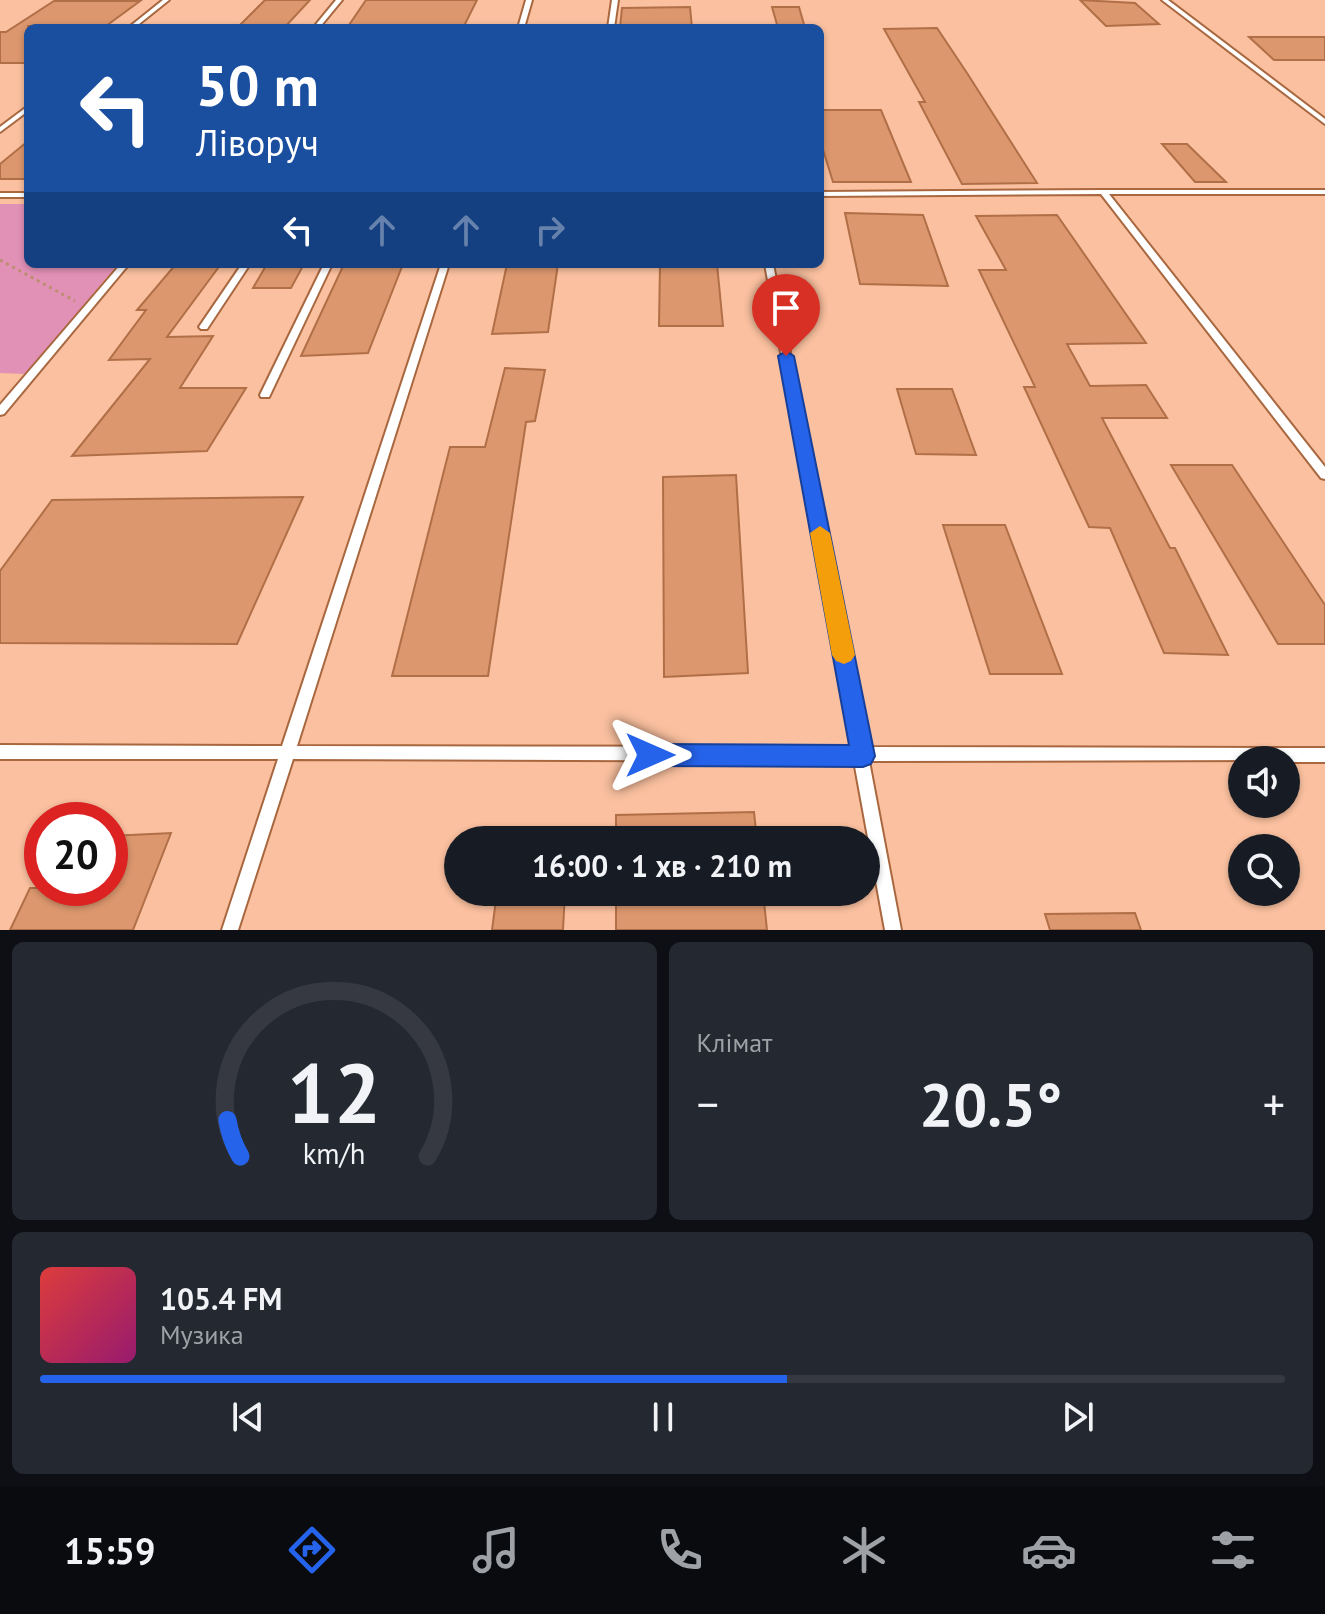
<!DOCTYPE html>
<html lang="uk">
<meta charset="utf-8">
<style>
:root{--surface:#171b24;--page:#242831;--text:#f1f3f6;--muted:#9ea1a6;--line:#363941;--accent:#2563eb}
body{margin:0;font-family:"PT Sans",sans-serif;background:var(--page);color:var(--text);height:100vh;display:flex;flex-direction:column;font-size:30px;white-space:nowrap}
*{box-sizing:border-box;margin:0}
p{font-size:26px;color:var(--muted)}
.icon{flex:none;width:44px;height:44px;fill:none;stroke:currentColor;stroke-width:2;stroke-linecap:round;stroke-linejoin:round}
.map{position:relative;height:930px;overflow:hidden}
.sheet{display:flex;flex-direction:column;gap:12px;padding:12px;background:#0d0f14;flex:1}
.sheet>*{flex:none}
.hud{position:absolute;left:24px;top:24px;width:800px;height:244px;border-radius:12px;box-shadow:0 2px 6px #0004;background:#1a4fa0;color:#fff;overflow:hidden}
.tools{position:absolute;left:1228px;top:746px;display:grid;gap:16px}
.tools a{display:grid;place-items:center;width:72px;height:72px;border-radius:50%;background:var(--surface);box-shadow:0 2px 6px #0004;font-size:40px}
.speed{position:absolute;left:24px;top:802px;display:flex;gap:16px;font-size:40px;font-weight:700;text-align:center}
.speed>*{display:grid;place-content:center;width:104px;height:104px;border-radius:50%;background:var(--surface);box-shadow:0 2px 6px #0004;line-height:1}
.speed .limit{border:12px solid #d22;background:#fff;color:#111}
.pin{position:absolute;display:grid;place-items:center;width:68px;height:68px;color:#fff;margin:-82px -34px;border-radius:50% 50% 50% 0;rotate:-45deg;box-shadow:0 0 8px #0007}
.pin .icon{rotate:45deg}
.me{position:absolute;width:88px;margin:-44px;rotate:90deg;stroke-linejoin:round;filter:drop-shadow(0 0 6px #0008)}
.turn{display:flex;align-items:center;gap:28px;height:168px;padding:0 40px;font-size:36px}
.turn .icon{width:104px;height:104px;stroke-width:2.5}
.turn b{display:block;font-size:56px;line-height:68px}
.lanes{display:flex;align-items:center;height:76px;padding:0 40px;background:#0003;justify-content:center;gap:40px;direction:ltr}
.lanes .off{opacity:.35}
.big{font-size:60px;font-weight:700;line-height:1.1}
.sheet .widget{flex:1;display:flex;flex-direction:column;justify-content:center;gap:12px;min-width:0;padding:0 28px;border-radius:12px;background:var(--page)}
.sheet .dial{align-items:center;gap:0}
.dial svg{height:208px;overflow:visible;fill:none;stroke:var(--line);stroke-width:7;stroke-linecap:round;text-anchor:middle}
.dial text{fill:var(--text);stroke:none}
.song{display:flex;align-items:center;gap:24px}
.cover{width:96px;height:96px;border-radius:12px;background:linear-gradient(135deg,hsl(0 70% 55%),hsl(320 70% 35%))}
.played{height:8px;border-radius:4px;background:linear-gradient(90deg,var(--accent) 60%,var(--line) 60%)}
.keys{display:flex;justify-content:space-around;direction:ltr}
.heat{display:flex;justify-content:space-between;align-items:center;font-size:44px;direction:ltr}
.sheet .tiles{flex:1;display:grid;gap:12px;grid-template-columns:1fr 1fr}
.widget:last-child{grid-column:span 2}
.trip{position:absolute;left:444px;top:826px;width:436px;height:80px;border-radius:40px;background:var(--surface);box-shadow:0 2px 6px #0004;font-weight:700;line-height:80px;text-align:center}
.tab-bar{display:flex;height:128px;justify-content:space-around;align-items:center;background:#090b0e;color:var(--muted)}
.tab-bar .icon{width:56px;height:56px}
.tab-bar .selected{color:var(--accent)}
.tab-bar b{font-size:36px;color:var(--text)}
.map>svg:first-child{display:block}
</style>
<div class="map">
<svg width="1325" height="930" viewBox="0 0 1325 930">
<rect width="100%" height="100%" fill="#fac09f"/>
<polygon fill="#e291b6" points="0,204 28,204 28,264 118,264 26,374 0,373"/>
<g fill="#dc976e" stroke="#b16f47" stroke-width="2">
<polygon points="265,0 310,0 284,28 237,28"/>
<polygon points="366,0 477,0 463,28 347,28"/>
<polygon points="1080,0 1135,3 1159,24 1106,26"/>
<polygon points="54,1 140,1 106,26 28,26 28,63 0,63 0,32 6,32"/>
<polygon points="690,7 692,28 620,28 622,8"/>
<polygon points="772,7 799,7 805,28 778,28"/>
<polygon points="937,28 967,73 1037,183 962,184 919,102 925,102 884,29"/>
<polygon points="1249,37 1325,37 1325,60 1274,60"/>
<polygon points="820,110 881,110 911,182 833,182 820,140"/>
<polygon points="28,141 28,179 0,179 0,164"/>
<polygon points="1162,144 1187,144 1226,182 1195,182"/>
<polygon points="845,213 923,215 948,286 860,284"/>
<polygon points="1057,215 1146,343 1067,344 1090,386 1146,385 1167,418 1102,418 1170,548 1175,548 1228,655 1164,653 1110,528 1089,527 1024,387 1035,387 979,270 1006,270 976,216"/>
<polygon points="176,264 221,264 167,337 213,336 180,388 246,388 207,451 72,456 150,359 109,360 146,310 137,310"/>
<polygon points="267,264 304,264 291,288 253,288"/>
<polygon points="344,264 403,264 368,353 301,356"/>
<polygon points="507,264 558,264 548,332 492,334"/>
<polygon points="660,264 717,264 723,326 659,326"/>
<polygon points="505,368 545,370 535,421 526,422 488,676 392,676 450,447 485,447"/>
<polygon points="897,389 952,389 976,455 916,454"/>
<polygon points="1171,465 1232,465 1325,605 1325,644 1278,644"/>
<polygon points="736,475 748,673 664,677 663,477"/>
<polygon points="303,497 237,644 0,643 0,571 52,500"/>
<polygon points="943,525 1005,525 1062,674 990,674"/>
<polygon points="754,812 757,840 616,840 616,815"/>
<polygon points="171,833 133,930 10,930 30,888 110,888 110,836"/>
<polygon points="497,892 565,892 563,930 492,930"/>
<polygon points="616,892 763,892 767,930 616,930"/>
<polygon points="1135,913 1141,930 1050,930 1045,914"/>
</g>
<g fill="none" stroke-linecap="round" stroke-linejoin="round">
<defs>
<g id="lane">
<polygon points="163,0 169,0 134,28 128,28"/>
<polygon points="336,0 342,0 319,28 313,28"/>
<polygon points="526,0 532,0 524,28 518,28"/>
<polygon points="612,0 618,0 614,28 608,28"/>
<polygon points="1162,0 1168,0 1325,119 1325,124"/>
<polygon points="28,106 28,111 0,132 0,127"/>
<polygon points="1103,190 1325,190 1325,194 1109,194 1325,467 1325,479 1321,478 1101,194 820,196 820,192"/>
<rect x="0" y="193" width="28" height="4"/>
<polygon points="121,264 129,264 4,414 0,415 0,405"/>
<polygon points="242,264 250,264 207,329 201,329 199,327"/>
<polygon points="324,264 332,264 270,395 269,397 261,397 260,395"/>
<polygon points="441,264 449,264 297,746 852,747 765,264 773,264 866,747 1325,748 1325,762 1286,762 1286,760 869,761 901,930 885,930 854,761 293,759 238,930 222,930 278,759 0,759 0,745 282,746"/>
</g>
</defs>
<use href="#lane" stroke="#a8673f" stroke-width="4"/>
<polyline stroke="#bd8d71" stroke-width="3" stroke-dasharray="3 4" stroke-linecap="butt" points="0,260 75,301"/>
<use href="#lane" fill="#fff" fill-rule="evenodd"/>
</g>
<polygon fill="#2563eb" stroke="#184099" stroke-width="2" points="786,351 794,356 875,756 871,764 863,767 650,766 642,763 638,755 642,747 650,744 849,745 778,356"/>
<polygon fill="#f59e0b" points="820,526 830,533 855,655 851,661 844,664 836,661 832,655 810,533"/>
</svg>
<div class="tools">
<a><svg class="icon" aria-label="sound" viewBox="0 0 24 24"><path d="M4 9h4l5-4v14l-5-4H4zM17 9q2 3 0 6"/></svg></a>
<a><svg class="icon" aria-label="search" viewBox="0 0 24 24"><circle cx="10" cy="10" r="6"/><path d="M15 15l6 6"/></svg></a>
</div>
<div class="speed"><div class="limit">20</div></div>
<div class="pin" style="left:786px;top:356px;background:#d93025"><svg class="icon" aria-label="arrive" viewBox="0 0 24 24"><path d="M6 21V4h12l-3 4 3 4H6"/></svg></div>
<svg class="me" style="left:650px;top:755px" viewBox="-20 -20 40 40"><path d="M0-17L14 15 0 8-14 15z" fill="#2563eb" stroke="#fff" stroke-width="4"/></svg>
<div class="trip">16:00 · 1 хв · 210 m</div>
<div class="hud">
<div class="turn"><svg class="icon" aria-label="left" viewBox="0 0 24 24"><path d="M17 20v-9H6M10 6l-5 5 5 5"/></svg><div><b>50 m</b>Ліворуч</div></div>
<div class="lanes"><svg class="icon" aria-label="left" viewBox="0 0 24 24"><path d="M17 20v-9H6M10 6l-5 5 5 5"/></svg><svg class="icon off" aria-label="ahead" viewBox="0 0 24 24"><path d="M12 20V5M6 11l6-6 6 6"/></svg><svg class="icon off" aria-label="ahead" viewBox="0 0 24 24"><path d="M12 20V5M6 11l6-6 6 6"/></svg><svg class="icon off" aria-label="right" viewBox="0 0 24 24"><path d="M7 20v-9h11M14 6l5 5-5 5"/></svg></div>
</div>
</div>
<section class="sheet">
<div class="tiles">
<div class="widget dial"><svg viewBox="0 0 100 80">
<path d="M14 69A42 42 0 1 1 86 69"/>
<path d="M14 69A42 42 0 0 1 9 55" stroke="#2563eb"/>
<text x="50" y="56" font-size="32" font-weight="700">12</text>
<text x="50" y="72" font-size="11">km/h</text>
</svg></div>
<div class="widget"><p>Клімат</p>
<div class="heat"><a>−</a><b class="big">20.5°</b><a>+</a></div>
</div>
<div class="widget">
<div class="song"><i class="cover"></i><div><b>105.4 FM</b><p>Музика</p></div></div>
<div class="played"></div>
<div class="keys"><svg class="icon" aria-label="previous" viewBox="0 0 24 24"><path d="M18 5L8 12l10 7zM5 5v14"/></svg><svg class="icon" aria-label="pause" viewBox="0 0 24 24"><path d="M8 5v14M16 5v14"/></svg><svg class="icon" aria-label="next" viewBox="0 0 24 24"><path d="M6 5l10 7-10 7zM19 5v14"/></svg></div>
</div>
</div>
</section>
<nav class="tab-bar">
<b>15:59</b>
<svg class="icon selected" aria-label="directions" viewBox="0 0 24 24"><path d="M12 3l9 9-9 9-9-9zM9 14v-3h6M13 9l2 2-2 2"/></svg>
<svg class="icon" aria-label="music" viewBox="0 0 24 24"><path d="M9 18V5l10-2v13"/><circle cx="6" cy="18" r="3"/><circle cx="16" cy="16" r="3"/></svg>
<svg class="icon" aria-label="phone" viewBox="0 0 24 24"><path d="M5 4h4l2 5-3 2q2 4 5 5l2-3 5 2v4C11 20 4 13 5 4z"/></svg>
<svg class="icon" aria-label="climate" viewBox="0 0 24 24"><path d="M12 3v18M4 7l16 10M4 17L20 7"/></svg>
<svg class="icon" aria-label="car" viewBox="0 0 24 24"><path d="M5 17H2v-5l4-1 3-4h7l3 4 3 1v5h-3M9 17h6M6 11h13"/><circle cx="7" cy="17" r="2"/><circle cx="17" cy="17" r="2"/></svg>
<svg class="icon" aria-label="filters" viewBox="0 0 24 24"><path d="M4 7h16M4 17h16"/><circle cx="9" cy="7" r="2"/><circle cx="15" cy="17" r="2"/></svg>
</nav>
